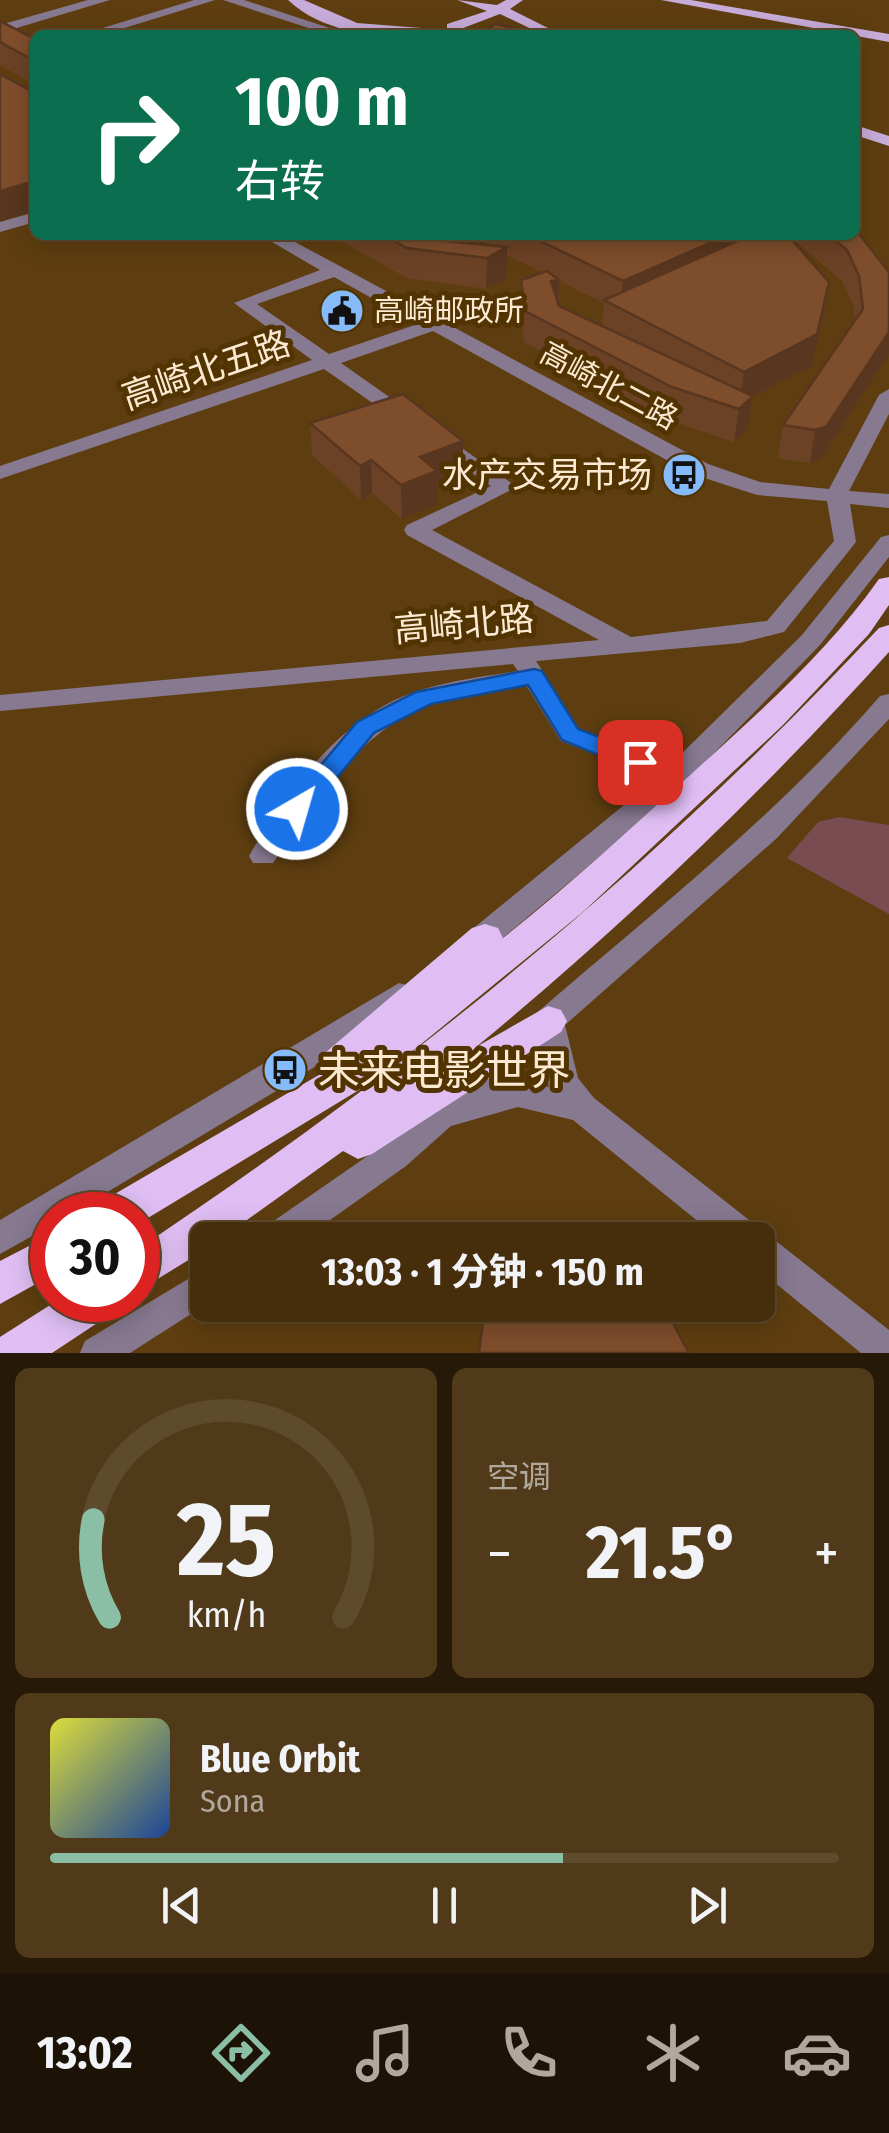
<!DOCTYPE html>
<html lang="zh">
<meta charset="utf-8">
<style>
:root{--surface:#462e0c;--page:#503a1a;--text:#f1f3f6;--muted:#b0a89d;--line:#5e4a2d;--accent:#8abfa5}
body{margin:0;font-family:"Fira Sans Condensed","Noto Sans SC",sans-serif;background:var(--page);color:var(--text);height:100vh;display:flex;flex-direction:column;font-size:38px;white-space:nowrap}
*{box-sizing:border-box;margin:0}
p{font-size:32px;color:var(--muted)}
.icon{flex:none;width:55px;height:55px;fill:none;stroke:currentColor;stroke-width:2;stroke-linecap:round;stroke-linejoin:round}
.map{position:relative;height:1353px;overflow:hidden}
.sheet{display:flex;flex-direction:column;gap:15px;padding:15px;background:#261907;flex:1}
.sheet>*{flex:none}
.guide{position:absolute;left:30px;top:30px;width:830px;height:210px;border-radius:15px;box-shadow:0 5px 25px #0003,0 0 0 2px var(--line);background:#0b6e4f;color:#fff;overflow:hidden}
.speed{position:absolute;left:30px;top:1192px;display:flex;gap:20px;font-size:50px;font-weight:700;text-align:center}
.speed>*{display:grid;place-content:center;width:130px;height:130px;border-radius:50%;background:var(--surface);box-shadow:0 5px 25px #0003,0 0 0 2px var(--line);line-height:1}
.speed .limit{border:15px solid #d22;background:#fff;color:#111}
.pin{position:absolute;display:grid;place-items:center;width:85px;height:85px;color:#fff;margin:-42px;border-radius:20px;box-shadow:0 5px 15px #0006}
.me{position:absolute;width:110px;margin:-55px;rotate:38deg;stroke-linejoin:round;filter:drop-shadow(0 0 8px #0008)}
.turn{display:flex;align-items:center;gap:35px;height:210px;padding:0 40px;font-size:45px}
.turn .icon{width:130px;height:130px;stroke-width:2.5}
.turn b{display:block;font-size:70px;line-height:85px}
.big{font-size:75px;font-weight:700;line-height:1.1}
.sheet .widget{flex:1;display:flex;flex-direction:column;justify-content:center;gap:15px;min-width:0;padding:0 35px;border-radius:15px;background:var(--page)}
.sheet .dial{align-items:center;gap:0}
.dial svg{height:260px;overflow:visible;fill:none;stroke:var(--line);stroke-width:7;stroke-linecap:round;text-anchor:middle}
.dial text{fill:var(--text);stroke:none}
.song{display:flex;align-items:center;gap:30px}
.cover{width:120px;height:120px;border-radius:15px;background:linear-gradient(135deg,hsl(60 70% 55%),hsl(220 70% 35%))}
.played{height:10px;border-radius:5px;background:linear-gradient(90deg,var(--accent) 65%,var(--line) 65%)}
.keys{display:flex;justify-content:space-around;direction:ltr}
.heat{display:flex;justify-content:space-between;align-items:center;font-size:55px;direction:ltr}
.sheet .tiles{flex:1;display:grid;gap:15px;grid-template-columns:1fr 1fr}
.widget:last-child{grid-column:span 2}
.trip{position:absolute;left:190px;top:1222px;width:585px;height:100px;border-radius:15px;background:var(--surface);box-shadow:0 5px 25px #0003,0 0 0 2px var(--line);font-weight:700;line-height:100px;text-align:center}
.tabs{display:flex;height:160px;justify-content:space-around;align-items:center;background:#1c1205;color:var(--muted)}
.tabs .icon{width:70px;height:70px}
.tabs .selected{color:var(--accent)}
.tabs b{font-size:45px;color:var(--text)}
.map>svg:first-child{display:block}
</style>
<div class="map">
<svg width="889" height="1353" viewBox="0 0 889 1353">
<rect width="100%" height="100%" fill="#5e3e10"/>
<polygon fill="#784c51" points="839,817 889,825 889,914 787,858 818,822"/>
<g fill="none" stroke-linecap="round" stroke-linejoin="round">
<g fill="#877990" fill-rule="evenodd">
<polygon points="88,0 110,0 0,33 0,25"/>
<polygon points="194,0 215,0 102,35 80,35"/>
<polygon points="223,0 244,0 351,35 330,35"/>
<polygon points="35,212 35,222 0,232 0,222"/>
<path d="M 260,235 L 282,235 L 708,464 L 760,482 L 829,489 L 879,395 L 889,389 L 889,414 L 849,491 L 889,494 L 889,508 L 850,504 L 856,542 L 784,632 L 740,643 L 536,661 L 579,729 L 671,764 L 802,635 L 881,537 L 889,535 L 889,557 L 820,645 L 672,796 L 481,956 L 470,959 L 459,956 L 455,948 L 459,940 L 657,778 L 561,741 L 526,685 C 496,691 464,693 435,703 C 359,729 316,801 273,863 L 253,863 L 249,856 C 281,799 331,733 389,703 C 428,683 475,678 518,671 L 513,664 L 0,711 L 0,695 L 599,640 L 407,535 L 404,530 L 407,525 L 491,486 L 324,369 L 0,479 L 0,466 L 312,360 L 234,303 L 320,270 ZM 334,277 L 418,324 L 329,354 L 257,304 ZM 433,331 L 692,474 L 757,495 L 827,501 L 834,541 L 767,621 L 631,637 L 432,530 L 517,487 L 341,363 Z"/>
<path d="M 889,694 L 889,719 L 776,839 L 565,1025 L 578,1078 L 594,1098 L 889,1330 L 889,1353 L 861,1353 L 758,1269 L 758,1240 L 721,1240 L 573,1120 L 518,1107 L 451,1126 L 406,1166 L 302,1240 L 257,1240 L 262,1229 L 382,1146 L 484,1060 L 495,1056 L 506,1060 L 511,1069 L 497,1087 L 518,1081 L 549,1087 L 538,1044 L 525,1041 L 520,1032 L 525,1023 C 647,917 774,819 880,696 Z"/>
<polygon points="399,983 410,986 414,995 410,1004 296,1079 69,1215 52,1215 52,1225 0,1254 0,1220"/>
<polygon points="208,1267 208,1303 130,1353 80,1353 85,1341"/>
</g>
<g fill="#c7abd8" fill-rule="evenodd">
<path d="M 288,0 L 304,0 L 357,23 L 447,30 L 447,24 L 487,11 L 457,0 L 497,5 L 506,0 L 523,0 L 510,9 L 562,35 L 544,35 L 500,14 L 458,30 L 477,31 L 478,35 C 417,35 337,46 288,0 Z"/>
<polygon points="661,0 691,0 889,34 889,42"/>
<polygon points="855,125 889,136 889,146 855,135"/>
</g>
<g fill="#e0bef4" fill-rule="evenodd">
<path d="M 889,577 L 889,605 L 869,634 L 783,725 L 583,912 L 382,1076 L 138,1224 L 138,1215 L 95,1215 L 101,1202 L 324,1072 L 320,1063 L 326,1052 L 472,928 L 485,924 L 498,928 L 503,938 C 567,887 627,832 688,777 C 756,715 826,654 879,579 Z"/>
<path d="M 889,625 L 889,652 C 761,794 624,925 476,1047 L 548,1006 L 561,1010 L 567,1021 L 561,1032 L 372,1154 L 358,1159 L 343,1151 L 219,1240 L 208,1240 L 208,1248 L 138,1291 L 138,1249 C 413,1065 652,870 879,628 Z"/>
<polygon points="52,1234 52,1275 0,1304 0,1261"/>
<polygon points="58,1300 118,1300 111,1314 52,1353 0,1353 0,1337"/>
</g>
</g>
<g fill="#6c4226" fill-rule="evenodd">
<polygon points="0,21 35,39 35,85 0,65"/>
<path d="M 330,235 L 452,235 L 438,240 L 489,246 L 486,244 L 486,235 L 777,235 L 829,282 L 824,312 L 812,366 L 752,397 L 748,429 L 734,442 L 668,420 L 524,342 L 520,311 L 521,280 L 542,272 L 507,255 L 507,278 L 486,289 L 407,278 ZM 559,281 L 604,303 L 602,326 L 559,306 Z"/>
<polygon points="788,235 855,235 889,272 889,354 820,460 810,463 778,458 783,425 855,320 854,307 842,281"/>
<polygon points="310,423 463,441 463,474 437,484 437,504 402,519 372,493 361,500 312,455"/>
</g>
<g fill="#58361f">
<polygon points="35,181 35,211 0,221 0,191"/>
<polygon points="426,235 452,235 426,245"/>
<polygon points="728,235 770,235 621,309 623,281"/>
<polygon points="507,247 507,278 486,289 487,258"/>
<polygon points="559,280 558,311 551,281"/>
<polygon points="829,282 824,312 812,366 752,397 748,429 734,442 744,372"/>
<polygon points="889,332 889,354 820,460 810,463 815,430"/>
<polygon points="463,441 463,474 437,484 437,504 402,519 401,485 420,457"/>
<polygon points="371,460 372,493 361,500 360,466"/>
</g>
<g fill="#7e4d2c" stroke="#58361f" stroke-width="2.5">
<polygon points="0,21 35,39 35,61 0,42"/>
<polygon points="495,24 521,29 541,35 494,35 490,28"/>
<polygon points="0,74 35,93 35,181 0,191"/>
<polygon points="855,229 889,272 889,332 826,427 815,430 783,425 863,309 859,276 847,250 828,235 855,235"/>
<polygon points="383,235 425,235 435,240 507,247 487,258 407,248"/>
<polygon points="528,235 728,235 623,281"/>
<polygon points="751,235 777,235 794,242 829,282 817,334 744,372 604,300"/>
<polygon points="547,271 559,280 551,281 559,306 753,396 739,409 672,387 525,311 521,280"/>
<polygon points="403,394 463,441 420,457 437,471 401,485 371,460 360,466 310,423"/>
<polygon points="485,1305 674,1305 674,1325 689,1353 479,1353"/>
</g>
<polygon fill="#1a73e8" stroke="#114b97" stroke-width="2.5" points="534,669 542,671 578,729 649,756 652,762 649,768 631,768 562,740 528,685 431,704 374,733 306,815 288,815 284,809 357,722 416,692"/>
<defs>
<symbol id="civic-disc" viewBox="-11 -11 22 22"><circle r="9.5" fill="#85bbfb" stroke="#523402"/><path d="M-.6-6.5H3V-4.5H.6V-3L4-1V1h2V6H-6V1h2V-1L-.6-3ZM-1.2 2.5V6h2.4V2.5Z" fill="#111"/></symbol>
<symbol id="bus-disc" viewBox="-11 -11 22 22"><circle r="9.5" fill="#85bbfb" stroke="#523402"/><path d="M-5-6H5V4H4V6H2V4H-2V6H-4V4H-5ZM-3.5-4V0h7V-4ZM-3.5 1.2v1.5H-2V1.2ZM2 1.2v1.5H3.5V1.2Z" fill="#111"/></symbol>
</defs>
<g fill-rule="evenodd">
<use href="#civic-disc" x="317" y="286" width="50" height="50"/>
<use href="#bus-disc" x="659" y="450" width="50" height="50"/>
<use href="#bus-disc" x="260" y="1045" width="50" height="50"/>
</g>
<g text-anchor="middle" stroke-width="10" stroke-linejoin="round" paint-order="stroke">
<g font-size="30" fill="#fce9d2" stroke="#523402" text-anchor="start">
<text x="374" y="321">高崎邮政所</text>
</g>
<g font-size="30" fill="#fce9d2" stroke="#523402">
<text transform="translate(609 386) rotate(28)" y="10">高崎北二路</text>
</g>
<g font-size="35" fill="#fce9d2" stroke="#523402">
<text transform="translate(206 370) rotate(-19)" y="12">高崎北五路</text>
<text transform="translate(464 624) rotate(-5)" y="12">高崎北路</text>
</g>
<g font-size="35" fill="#fce9d2" stroke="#523402" text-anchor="end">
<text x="652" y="487">水产交易市场</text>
</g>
<g font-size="42" fill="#fce9d2" stroke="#523402" text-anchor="start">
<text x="318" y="1085">未来电影世界</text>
</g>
</g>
</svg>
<div class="speed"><div class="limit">30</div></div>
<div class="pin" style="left:640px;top:762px;background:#d93025"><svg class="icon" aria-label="arrive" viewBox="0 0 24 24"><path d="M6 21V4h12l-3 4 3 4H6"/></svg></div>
<svg class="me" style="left:297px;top:809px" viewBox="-20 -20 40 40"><circle r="17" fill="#1a73e8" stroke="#fff" stroke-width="3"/><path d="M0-11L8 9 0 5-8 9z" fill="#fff"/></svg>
<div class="trip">13:03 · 1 分钟 · 150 m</div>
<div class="guide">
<div class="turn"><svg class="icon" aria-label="right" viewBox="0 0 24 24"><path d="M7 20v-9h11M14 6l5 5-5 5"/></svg><div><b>100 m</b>右转</div></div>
</div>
</div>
<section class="sheet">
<div class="tiles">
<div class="widget dial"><svg viewBox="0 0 100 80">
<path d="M14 69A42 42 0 1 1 86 69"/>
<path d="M14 69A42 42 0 0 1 9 39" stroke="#8abfa5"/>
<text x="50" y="56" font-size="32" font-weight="700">25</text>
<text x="50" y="72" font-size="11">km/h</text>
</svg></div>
<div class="widget"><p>空调</p>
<div class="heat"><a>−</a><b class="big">21.5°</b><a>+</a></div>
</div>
<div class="widget">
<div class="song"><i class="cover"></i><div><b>Blue Orbit</b><p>Sona</p></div></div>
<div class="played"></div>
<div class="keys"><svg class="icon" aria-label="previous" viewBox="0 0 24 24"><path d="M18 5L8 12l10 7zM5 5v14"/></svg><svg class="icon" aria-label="pause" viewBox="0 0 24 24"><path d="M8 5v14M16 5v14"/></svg><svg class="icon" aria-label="next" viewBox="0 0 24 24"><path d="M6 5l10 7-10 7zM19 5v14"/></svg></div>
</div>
</div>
</section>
<nav class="tabs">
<b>13:02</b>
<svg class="icon selected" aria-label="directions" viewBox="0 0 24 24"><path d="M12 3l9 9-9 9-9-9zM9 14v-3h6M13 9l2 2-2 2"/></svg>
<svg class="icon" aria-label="music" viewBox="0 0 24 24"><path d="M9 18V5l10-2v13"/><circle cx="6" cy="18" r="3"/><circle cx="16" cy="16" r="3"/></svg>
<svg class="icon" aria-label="phone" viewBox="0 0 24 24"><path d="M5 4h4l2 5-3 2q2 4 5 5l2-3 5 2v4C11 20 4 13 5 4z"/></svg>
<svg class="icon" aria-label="climate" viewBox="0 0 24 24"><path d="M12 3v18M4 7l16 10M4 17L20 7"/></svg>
<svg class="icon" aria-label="car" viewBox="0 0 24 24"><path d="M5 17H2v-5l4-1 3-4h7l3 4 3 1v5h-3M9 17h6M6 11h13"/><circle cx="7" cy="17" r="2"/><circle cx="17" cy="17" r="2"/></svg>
</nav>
